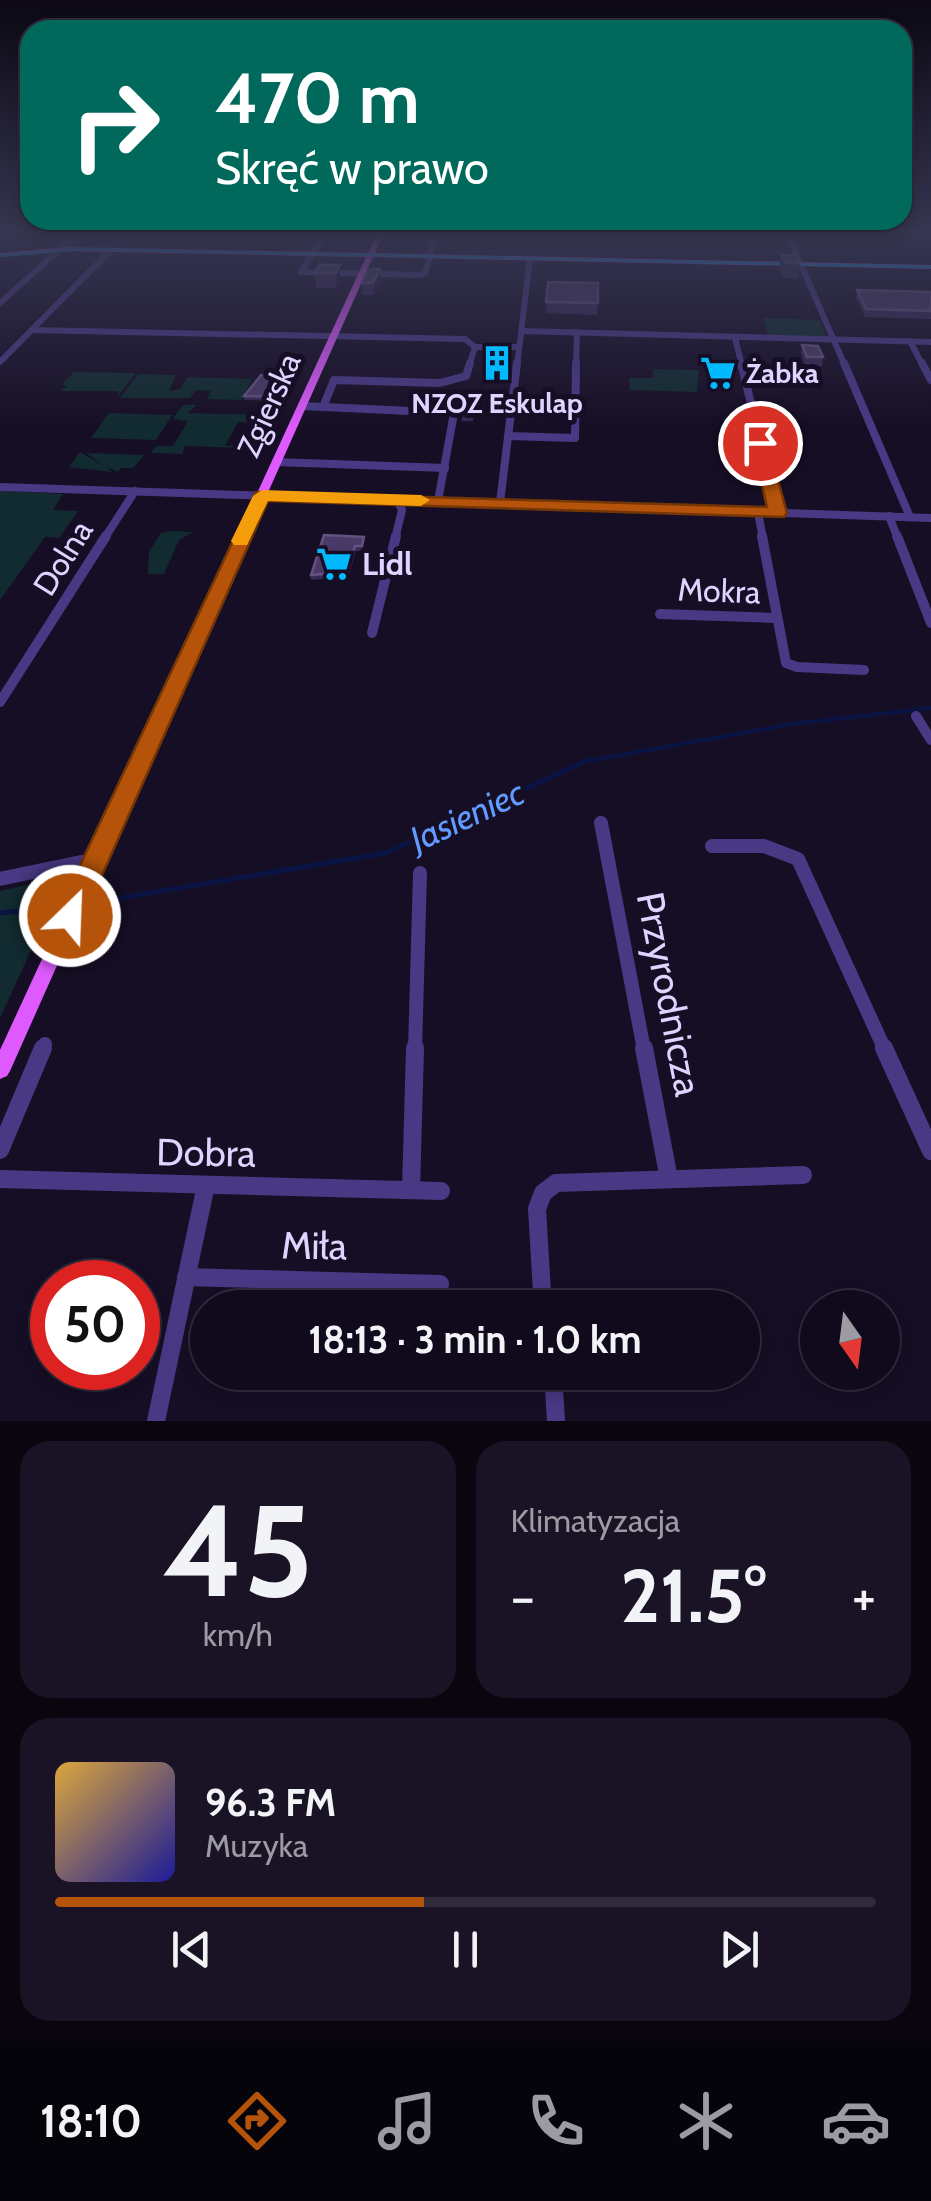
<!DOCTYPE html>
<html lang="pl">
<meta charset="utf-8">
<style>
:root{--surface:#100a1c;--page:#191325;--text:#f1f3f6;--muted:#9c9aa3;--line:#302b3b;--accent:#b45309}
body{margin:0;font-family:Cabin,sans-serif;background:var(--page);color:var(--text);height:100vh;display:flex;flex-direction:column;font-size:38px;white-space:nowrap}
*{box-sizing:border-box;margin:0}
p{font-size:32px;color:var(--muted)}
.icon{flex:none;width:55px;height:55px;fill:none;stroke:currentColor;stroke-width:2;stroke-linecap:round;stroke-linejoin:round}
.map{position:relative;height:1421px;overflow:hidden}
.panel{display:flex;flex-direction:column;gap:20px;padding:20px;background:#09060f;flex:1}
.panel>*{flex:none}
.hud{position:absolute;left:20px;top:20px;width:892px;height:210px;border-radius:30px;box-shadow:0 5px 15px #0003,0 0 0 2px var(--line);background:#00695c;color:#fff;overflow:hidden}
.needle{width:65px;rotate:166deg}
.controls{position:absolute;left:800px;top:1290px;display:grid;gap:20px}
.controls a{display:grid;place-items:center;width:100px;height:100px;border-radius:50%;background:var(--surface);box-shadow:0 5px 15px #0003,0 0 0 2px var(--line);font-size:50px}
.speed{position:absolute;left:30px;top:1260px;display:flex;gap:20px;font-size:50px;font-weight:700;text-align:center}
.speed>*{display:grid;place-content:center;width:130px;height:130px;border-radius:50%;background:var(--surface);box-shadow:0 5px 15px #0003,0 0 0 2px var(--line);line-height:1}
.speed .limit{border:15px solid #d22;background:#fff;color:#111}
.pin{position:absolute;display:grid;place-items:center;width:85px;height:85px;color:#fff;margin:-42px;border:5px solid #fff;border-radius:50%;box-shadow:0 2px 10px #0007}
.me{position:absolute;width:110px;margin:-55px;rotate:24deg;stroke-linejoin:round;filter:drop-shadow(0 0 8px #0008)}
.turn{display:flex;align-items:center;gap:35px;height:210px;padding:0 30px;font-size:45px}
.turn .icon{width:130px;height:130px;stroke-width:2.5}
.turn b{display:block;font-size:70px;line-height:85px}
.big{font-size:75px;font-weight:700;line-height:1.1}
.panel .card{flex:1;display:flex;flex-direction:column;justify-content:center;gap:15px;min-width:0;padding:0 35px;border-radius:30px;background:var(--page)}
.panel .dial{align-items:center;gap:0}
.dial b{font-size:130px;line-height:1}
.song{display:flex;align-items:center;gap:30px}
.cover{width:120px;height:120px;border-radius:15px;background:linear-gradient(135deg,hsl(40 70% 55%),hsl(240 70% 35%))}
.played{height:10px;border-radius:5px;background:linear-gradient(90deg,var(--accent) 45%,var(--line) 45%)}
.keys{display:flex;justify-content:space-around;direction:ltr}
.heat{display:flex;justify-content:space-between;align-items:center;font-size:55px;direction:ltr}
.panel .tiles{flex:1;display:grid;gap:20px;grid-template-columns:1fr 1fr}
.card:last-child{grid-column:span 2}
.trip{position:absolute;left:190px;top:1290px;width:570px;height:100px;border-radius:50px;background:var(--surface);box-shadow:0 5px 15px #0003,0 0 0 2px var(--line);font-weight:700;line-height:100px;text-align:center}
.tab-bar{display:flex;height:160px;justify-content:space-around;align-items:center;background:#06040b;color:var(--muted)}
.tab-bar .icon{width:70px;height:70px}
.tab-bar .active{color:var(--accent)}
.tab-bar b{font-size:45px;color:var(--text)}
.map>svg:first-child{display:block}
</style>
<div class="map">
<svg width="931" height="1421" viewBox="0 0 931 1421">
<rect width="100%" height="100%" fill="#160e25"/>
<g fill="#112b30">
<polygon points="763,318 820,320 827,337 768,335"/>
<polygon points="653,369 699,370 697,392 630,390 629,378 653,378"/>
<polygon points="74,372 134,373 135,374 117,397 118,391 60,391 67,387 62,384"/>
<polygon points="138,374 176,375 169,391 180,389 188,377 252,379 241,400 207,399 211,391 196,390 190,398 120,398"/>
<polygon points="183,405 197,405 187,413 261,415 256,423 238,422 225,446 245,444 243,448 185,446 182,454 151,453 156,446 173,446 188,421 173,419"/>
<polygon points="109,413 171,415 172,415 156,440 91,438"/>
<polygon points="80,452 104,466 86,453 144,455 133,468 121,468 118,472 107,467 112,472 69,467"/>
<polygon points="0,491 63,494 53,510 78,511 59,538 45,537 0,600"/>
<polygon points="170,531 193,532 179,540 164,574 148,574 149,552 161,533"/>
<polygon points="65,876 0,1018 0,891"/>
</g>
<g fill="none" stroke-linecap="round" stroke-linejoin="round">
<polyline stroke="#091444" stroke-width="4" points="582,762 792,724 931,708"/>
<g stroke="#091444" stroke-width="5">
<polyline points="79,905 386,853 588,760"/>
<polyline points="0,913 70,906"/>
</g>
<g stroke="#493985" stroke-width="6">
<polyline points="786,230 845,366"/>
<polygon points="323,237 430,239 434,241 425,273 420,275 301,272"/>
<polyline points="0,303 81,230"/>
<polyline points="32,330 465,339 475,347 519,347"/>
<polyline points="522,331 931,342"/>
<polyline points="735,338 742,366"/>
<polyline points="910,341 923,366"/>
<polyline points="0,362 111,250"/>
<polyline points="469,366 475,347"/>
<polyline points="517,366 530,259"/>
<polyline points="576,366 577,333"/>
</g>
<g stroke="#493985" stroke-width="8">
<polyline points="741,363 778,513"/>
<polyline points="844,363 910,517"/>
<polyline points="922,363 931,380"/>
<polyline points="302,406 454,413 438,501"/>
<polyline points="323,407 334,380 440,383 466,376 470,363"/>
<polyline points="508,436 575,438 576,363"/>
<polyline points="276,462 445,468"/>
<polyline points="0,487 931,518"/>
<polyline points="500,503 517,363"/>
<polyline points="758,512 763,539"/>
<polyline points="889,516 898,539"/>
<polyline points="104,539 135,491"/>
<polyline points="395,539 402,510 397,500"/>
</g>
<g stroke="#493985" stroke-width="10">
<polyline points="762,536 786,663 797,667 864,670"/>
<polyline points="897,536 931,623"/>
<polyline points="660,614 776,618"/>
<polyline points="372,633 396,536"/>
<polyline points="0,702 106,536"/>
<polyline points="916,716 931,740"/>
</g>
<g stroke="#493985" stroke-width="14">
<polyline points="601,823 644,1050"/>
<polyline points="712,846 764,846 798,859 885,1050"/>
<polyline points="0,879 81,862 94,863"/>
<polyline points="42,1050 45,1044"/>
<polyline points="415,1050 420,873"/>
</g>
<g stroke="#493985" stroke-width="18">
<polyline points="644,1048 669,1179"/>
<polyline points="884,1048 931,1151"/>
<polyline points="0,1150 43,1048"/>
<polyline points="0,1179 441,1191"/>
<polyline points="411,1190 415,1048"/>
<polyline points="186,1277 440,1284"/>
<polyline points="543,1308 537,1209 543,1193 556,1183 803,1175"/>
<polyline points="553,1372 556,1421"/>
<polyline points="156,1421 206,1185"/>
</g>
<polygon fill="#de5aff" fill-rule="evenodd" points="379,230 385,230 375,253 931,265 931,269 373,257 10,1071 7,1076 0,1079 0,1050 366,257 68,251 0,257 0,253 68,247 368,253"/>
<polyline stroke="#00b9fe" stroke-width="2.5" points="0,256 80,249 931,267"/>
</g>
<g fill="#382754">
<polygon points="781,255 800,263 798,278 784,278 779,269"/>
<polygon points="340,265 340,280 336,288 316,288 315,273"/>
<polygon points="380,269 381,281 374,295 363,295 362,283"/>
<polygon points="548,282 598,283 597,315 546,313"/>
<polygon points="857,290 931,292 931,319 865,317 856,298"/>
<polygon points="802,345 823,357 822,366 805,365 801,353"/>
<polygon points="289,380 280,401 244,400 244,396"/>
<polygon points="475,399 473,421 462,421 462,408"/>
<polygon points="324,535 364,542 362,551 356,551 348,577 311,580 311,575"/>
</g>
<g fill="#231539">
<polygon points="340,265 340,280 336,288 336,273"/>
<polygon points="380,269 381,281 374,295 373,283"/>
</g>
<g fill="#4a3966" stroke="#61527e" stroke-width="2.5">
<polygon points="781,255 796,255 800,263 786,263"/>
<polygon points="319,265 340,265 336,273 315,273"/>
<polygon points="368,269 380,269 373,283 362,283"/>
<polygon points="548,282 598,283 598,303 546,302"/>
<polygon points="857,290 931,292 931,311 866,309"/>
<polygon points="802,345 818,346 823,357 807,357"/>
<polygon points="261,375 288,376 279,397 244,396"/>
<polygon points="464,398 475,399 473,408 462,408"/>
<polygon points="324,535 364,537 362,546 355,546 348,572 311,575"/>
</g>
<linearGradient id="sky" x2="0" y2="1"><stop stop-color="#0c0814"/><stop offset="0.54" stop-color="#363651"/><stop offset="1" stop-color="#363651" stop-opacity="0"/></linearGradient>
<rect width="931" height="429" fill="url(#sky)"/>
<polygon fill="#b45309" stroke="#753606" stroke-width="2.5" points="754,440 768,443 787,513 784,517 268,501 84,916 80,923 60,923 56,916 256,492 767,507 752,443"/>
<polygon fill="#f59e0b" points="262,490 421,495 430,500 421,506 268,501 247,545 234,545 231,541 253,496"/>
<defs>
<symbol id="building-bare" viewBox="-9 -9 18 18"><path d="M-4-6H4V6H1V3H-1V6H-4ZM-2.5-4.3h1.7v1.8h-1.7ZM.8-4.3h1.7v1.8H.8ZM-2.5-1h1.7V.8h-1.7ZM.8-1h1.7V.8H.8Z" fill="#00b9fe" stroke="#160e25" stroke-width="2.5" paint-order="stroke"/></symbol>
<symbol id="supermarket-bare" viewBox="-9 -9 18 18"><path d="M-6-5.5h2.5l.6 2H6L4.5 2H-2.5L-4.4-4H-6ZM-1.5 3.2a1.3 1.3 0 1 0 .1 0ZM3 3.2a1.3 1.3 0 1 0 .1 0Z" fill="#00b9fe" stroke="#160e25" stroke-width="2.5" paint-order="stroke"/></symbol>
</defs>
<g fill-rule="evenodd">
<use href="#building-bare" x="472" y="338" width="50" height="50"/>
<use href="#supermarket-bare" x="693" y="348" width="50" height="50"/>
<use href="#supermarket-bare" x="309" y="539" width="50" height="50"/>
</g>
<g text-anchor="middle" stroke-width="10" stroke-linejoin="round" paint-order="stroke">
<g font-size="28" font-weight="bold" fill="#dfd3ff" stroke="#160e25" text-anchor="start">
<text x="746" y="383">Żabka</text>
<text x="497" y="413" text-anchor="middle">NZOZ Eskulap</text>
</g>
<g font-size="32" fill="#dfd3ff" stroke="#160e25">
<text transform="translate(269 405) rotate(-66)" y="11">Zgierska</text>
<text transform="translate(63 558) rotate(-58)" y="11">Dolna</text>
<text transform="translate(719 591) rotate(2)" y="11">Mokra</text>
</g>
<g font-size="32" font-weight="bold" fill="#dfd3ff" stroke="#160e25" text-anchor="start">
<text x="362" y="575">Lidl</text>
</g>
<g font-size="35" font-style="italic" fill="#619bff" stroke="#160e25">
<text transform="translate(467 816) rotate(-25)" y="12">Jasieniec</text>
</g>
<g font-size="38" fill="#dfd3ff" stroke="#160e25">
<text transform="translate(669 994) rotate(79)" y="13">Przyrodnicza</text>
<text transform="translate(206 1153) rotate(1)" y="13">Dobra</text>
<text transform="translate(314 1246) rotate(1)" y="13">Miła</text>
</g>
</g>
</svg>
<div class="controls">
<a><svg class="needle" viewBox="-14 -14 28 28"><path d="M0-13l5 13h-10z" fill="#e53935"/><path d="M0 13l5-13h-10z" fill="#9c9aa3"/></svg></a>
</div>
<div class="speed"><div class="limit">50</div></div>
<div class="pin" style="left:760px;top:443px;background:#d93025"><svg class="icon" aria-label="arrive" viewBox="0 0 24 24"><path d="M6 21V4h12l-3 4 3 4H6"/></svg></div>
<svg class="me" style="left:70px;top:916px" viewBox="-20 -20 40 40"><circle r="17" fill="#b45309" stroke="#fff" stroke-width="3"/><path d="M0-11L8 9 0 5-8 9z" fill="#fff"/></svg>
<div class="trip">18:13 · 3 min · 1.0 km</div>
<div class="hud">
<div class="turn"><svg class="icon" aria-label="right" viewBox="0 0 24 24"><path d="M7 20v-9h11M14 6l5 5-5 5"/></svg><div><b>470 m</b>Skręć w prawo</div></div>
</div>
</div>
<section class="panel">
<div class="tiles">
<div class="card dial"><b>45</b><p>km/h</p></div>
<div class="card"><p>Klimatyzacja</p>
<div class="heat"><a>−</a><b class="big">21.5°</b><a>+</a></div>
</div>
<div class="card">
<div class="song"><i class="cover"></i><div><b>96.3 FM</b><p>Muzyka</p></div></div>
<div class="played"></div>
<div class="keys"><svg class="icon" aria-label="previous" viewBox="0 0 24 24"><path d="M18 5L8 12l10 7zM5 5v14"/></svg><svg class="icon" aria-label="pause" viewBox="0 0 24 24"><path d="M8 5v14M16 5v14"/></svg><svg class="icon" aria-label="next" viewBox="0 0 24 24"><path d="M6 5l10 7-10 7zM19 5v14"/></svg></div>
</div>
</div>
</section>
<nav class="tab-bar">
<b>18:10</b>
<svg class="icon active" aria-label="directions" viewBox="0 0 24 24"><path d="M12 3l9 9-9 9-9-9zM9 14v-3h6M13 9l2 2-2 2"/></svg>
<svg class="icon" aria-label="music" viewBox="0 0 24 24"><path d="M9 18V5l10-2v13"/><circle cx="6" cy="18" r="3"/><circle cx="16" cy="16" r="3"/></svg>
<svg class="icon" aria-label="phone" viewBox="0 0 24 24"><path d="M5 4h4l2 5-3 2q2 4 5 5l2-3 5 2v4C11 20 4 13 5 4z"/></svg>
<svg class="icon" aria-label="climate" viewBox="0 0 24 24"><path d="M12 3v18M4 7l16 10M4 17L20 7"/></svg>
<svg class="icon" aria-label="car" viewBox="0 0 24 24"><path d="M5 17H2v-5l4-1 3-4h7l3 4 3 1v5h-3M9 17h6M6 11h13"/><circle cx="7" cy="17" r="2"/><circle cx="17" cy="17" r="2"/></svg>
</nav>
